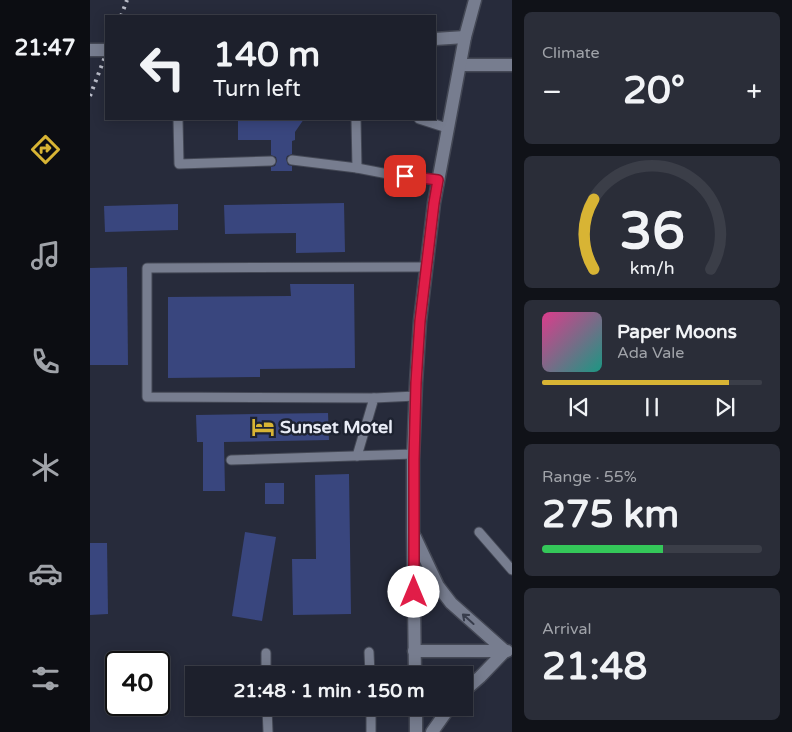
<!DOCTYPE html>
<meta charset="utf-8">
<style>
:root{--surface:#1d202c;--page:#2a2d38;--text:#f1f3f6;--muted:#a0a3a9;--line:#3b3e48;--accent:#d8b434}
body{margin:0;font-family:"Varela Round",sans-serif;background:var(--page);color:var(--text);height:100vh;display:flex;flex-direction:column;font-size:19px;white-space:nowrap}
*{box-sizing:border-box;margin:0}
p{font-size:16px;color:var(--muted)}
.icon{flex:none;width:28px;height:28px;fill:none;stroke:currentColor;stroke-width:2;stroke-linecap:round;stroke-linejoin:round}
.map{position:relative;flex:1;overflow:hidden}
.drawer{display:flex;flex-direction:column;gap:12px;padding:12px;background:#101218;width:280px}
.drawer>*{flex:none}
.guide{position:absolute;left:15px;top:15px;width:331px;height:105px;border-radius:0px;box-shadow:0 2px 12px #0003,0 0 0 1px var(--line);background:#1d202c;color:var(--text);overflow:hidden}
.speed{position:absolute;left:15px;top:651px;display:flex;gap:10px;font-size:25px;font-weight:700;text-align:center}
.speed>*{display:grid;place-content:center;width:65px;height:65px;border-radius:50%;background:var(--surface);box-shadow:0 2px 12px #0003,0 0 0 1px var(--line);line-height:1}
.speed .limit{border:2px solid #111;border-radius:8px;background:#fff;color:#111}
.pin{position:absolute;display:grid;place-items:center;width:42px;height:42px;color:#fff;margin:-21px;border-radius:10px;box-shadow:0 2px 8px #0006}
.me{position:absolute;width:55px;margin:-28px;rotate:0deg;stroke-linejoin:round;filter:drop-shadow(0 0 4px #0008)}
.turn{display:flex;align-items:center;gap:18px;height:105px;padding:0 25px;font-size:22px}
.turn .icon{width:65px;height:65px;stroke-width:2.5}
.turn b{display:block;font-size:35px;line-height:42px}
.big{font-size:38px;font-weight:800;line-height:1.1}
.drawer .card{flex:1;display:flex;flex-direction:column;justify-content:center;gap:8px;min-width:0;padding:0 18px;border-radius:8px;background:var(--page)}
.drawer .dial{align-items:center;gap:0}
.dial svg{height:130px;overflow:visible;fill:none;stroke:var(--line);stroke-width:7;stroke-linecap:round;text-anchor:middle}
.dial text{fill:var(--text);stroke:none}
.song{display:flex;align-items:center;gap:15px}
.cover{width:60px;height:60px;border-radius:8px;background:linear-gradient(135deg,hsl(330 70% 55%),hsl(170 70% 35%))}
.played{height:5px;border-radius:2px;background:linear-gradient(90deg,var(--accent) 85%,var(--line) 85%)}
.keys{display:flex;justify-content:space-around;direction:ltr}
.heat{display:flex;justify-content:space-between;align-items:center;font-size:28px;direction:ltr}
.charge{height:8px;border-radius:4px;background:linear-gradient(90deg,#34c759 55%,var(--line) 0)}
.trip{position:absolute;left:95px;top:666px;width:288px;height:50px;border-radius:0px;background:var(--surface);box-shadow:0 2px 12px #0003,0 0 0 1px var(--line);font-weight:800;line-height:50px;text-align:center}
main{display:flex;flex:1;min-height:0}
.tabs{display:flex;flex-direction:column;width:90px;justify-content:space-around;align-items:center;background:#0c0d12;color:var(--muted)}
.tabs .icon{width:35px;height:35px}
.tabs .selected{color:var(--accent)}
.tabs b{font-size:22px;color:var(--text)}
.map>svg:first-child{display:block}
</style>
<main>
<nav class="tabs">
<b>21:47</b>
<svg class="icon selected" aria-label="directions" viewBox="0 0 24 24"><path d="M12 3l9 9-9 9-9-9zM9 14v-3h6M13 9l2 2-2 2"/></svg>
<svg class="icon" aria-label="music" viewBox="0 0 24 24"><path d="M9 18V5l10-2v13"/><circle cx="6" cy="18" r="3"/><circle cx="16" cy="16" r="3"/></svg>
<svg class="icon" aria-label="phone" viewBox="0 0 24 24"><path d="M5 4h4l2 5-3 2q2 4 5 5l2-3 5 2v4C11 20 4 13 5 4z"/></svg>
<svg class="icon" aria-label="climate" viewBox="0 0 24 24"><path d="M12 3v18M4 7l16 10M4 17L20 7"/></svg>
<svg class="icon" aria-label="car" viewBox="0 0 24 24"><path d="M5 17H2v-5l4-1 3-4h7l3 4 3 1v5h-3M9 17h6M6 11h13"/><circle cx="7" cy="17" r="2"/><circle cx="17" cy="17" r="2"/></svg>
<svg class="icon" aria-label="filters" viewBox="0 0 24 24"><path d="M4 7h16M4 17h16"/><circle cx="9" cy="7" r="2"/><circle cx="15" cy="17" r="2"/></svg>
</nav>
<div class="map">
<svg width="422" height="732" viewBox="0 0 422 732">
<rect width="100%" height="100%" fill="#272b3b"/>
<g fill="#39467e">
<polygon points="162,119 214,119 205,132 205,140 202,141 202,154 197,156 196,159 198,165 202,166 202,171 181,171 181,167 185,166 187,161 186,157 181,155 181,140 148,140 148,120 162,120"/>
<polygon points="254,203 255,252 206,253 206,233 135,234 134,205"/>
<polygon points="88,204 88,230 15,232 14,206"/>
<polygon points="37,267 38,365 0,365 0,268"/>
<polygon points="200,284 264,284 265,368 170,369 170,377 78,378 78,297 201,296"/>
<polygon points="238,413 239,440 134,442 135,491 113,491 113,442 107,442 106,415"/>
<polygon points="259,474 261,614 203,615 202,559 226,559 225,475"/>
<rect x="175" y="483" width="19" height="21"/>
<polygon points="155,532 186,537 172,621 142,616"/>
<polygon points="0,543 17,543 18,614 0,615"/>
</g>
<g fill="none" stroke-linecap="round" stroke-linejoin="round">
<defs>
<g id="service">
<polyline points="88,119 89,164 181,161"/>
<polyline points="266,119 267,168"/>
<polyline points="329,119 357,128"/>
<polyline points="202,160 267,168 298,174 348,180"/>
<polyline points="284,398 57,397 57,268 336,267"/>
<polyline points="267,456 284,398 326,396"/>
<polyline points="141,460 324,454"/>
<polyline points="389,532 422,570"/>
<polyline points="279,652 280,675"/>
<polyline points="176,653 176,675"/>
<polyline points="177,708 178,732"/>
<polyline points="281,708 281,732"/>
</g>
<g id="minor">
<polyline points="345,39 375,37"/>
<polyline points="0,50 16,50"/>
<polyline points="370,65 422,65"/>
</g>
<g id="tertiary">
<polyline points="325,537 348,586 361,603 415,651 390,677 374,691"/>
<polyline points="324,651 417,651"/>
<polyline points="325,675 323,533 323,460 326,383 330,321 344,203 375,37 385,0"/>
<polyline points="326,708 326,732"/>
<polyline points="342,732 359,708"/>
</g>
</defs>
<use href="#service" stroke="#444855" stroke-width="11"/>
<use href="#minor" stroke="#444855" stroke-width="15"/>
<use href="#tertiary" stroke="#444855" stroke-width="15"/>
<use href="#service" stroke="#777d8f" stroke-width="9"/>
<use href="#minor" stroke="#777d8f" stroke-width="12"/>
<use href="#tertiary" stroke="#777d8f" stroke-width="12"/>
<g stroke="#b9bcc8" stroke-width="4" stroke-dasharray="2.5 5" stroke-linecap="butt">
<polyline points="31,16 37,0"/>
<polyline points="0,96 16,54"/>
</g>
</g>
<defs><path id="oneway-shaft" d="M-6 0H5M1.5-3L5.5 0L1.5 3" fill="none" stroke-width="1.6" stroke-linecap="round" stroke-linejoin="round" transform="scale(1.25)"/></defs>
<use stroke="#383d4c" href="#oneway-shaft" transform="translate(378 619) rotate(-138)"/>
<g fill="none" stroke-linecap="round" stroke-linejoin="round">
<defs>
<polyline id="route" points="315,176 348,180 344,203 330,321 326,383 324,460 324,592"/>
</defs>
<use href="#route" stroke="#92132f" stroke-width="12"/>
<use href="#route" stroke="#e11d48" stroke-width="9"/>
</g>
<defs>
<symbol id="hotel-bare" viewBox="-9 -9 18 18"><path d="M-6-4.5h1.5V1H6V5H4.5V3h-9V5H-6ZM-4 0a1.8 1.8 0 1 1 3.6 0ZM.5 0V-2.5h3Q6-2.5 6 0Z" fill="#d8b434" stroke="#1d2230" stroke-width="2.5" paint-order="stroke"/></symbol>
</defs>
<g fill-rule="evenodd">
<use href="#hotel-bare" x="157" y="411" width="32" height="32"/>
</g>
<g text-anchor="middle" stroke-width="5" stroke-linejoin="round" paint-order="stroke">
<g font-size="18" font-weight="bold" fill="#e9ecf6" stroke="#1d2230" text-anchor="start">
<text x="190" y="433">Sunset Motel</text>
</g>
</g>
</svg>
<div class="speed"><div class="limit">40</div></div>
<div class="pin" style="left:315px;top:176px;background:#d93025"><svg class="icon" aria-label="arrive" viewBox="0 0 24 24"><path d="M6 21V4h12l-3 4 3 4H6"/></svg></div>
<svg class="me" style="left:324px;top:592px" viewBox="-20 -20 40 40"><circle r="19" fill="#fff"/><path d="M0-13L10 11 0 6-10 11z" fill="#e11d48"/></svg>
<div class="trip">21:48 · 1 min · 150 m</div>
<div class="guide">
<div class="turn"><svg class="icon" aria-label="left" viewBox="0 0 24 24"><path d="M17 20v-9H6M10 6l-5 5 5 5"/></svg><div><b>140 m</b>Turn left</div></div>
</div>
</div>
<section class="drawer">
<div class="card"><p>Climate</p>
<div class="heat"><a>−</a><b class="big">20°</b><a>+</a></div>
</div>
<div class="card dial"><svg viewBox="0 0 100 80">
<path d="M14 69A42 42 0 1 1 86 69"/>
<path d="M14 69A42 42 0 0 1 14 26" stroke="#d8b434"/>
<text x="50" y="56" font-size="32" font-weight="700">36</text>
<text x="50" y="72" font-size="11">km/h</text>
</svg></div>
<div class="card">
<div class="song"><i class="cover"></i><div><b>Paper Moons</b><p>Ada Vale</p></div></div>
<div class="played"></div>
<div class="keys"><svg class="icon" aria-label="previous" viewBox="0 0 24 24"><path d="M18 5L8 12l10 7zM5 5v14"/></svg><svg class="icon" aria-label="pause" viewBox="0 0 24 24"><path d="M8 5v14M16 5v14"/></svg><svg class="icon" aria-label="next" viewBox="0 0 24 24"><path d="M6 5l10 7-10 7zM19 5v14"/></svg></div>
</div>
<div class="card"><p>Range · 55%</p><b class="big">275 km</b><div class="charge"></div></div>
<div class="card"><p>Arrival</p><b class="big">21:48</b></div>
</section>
</main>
